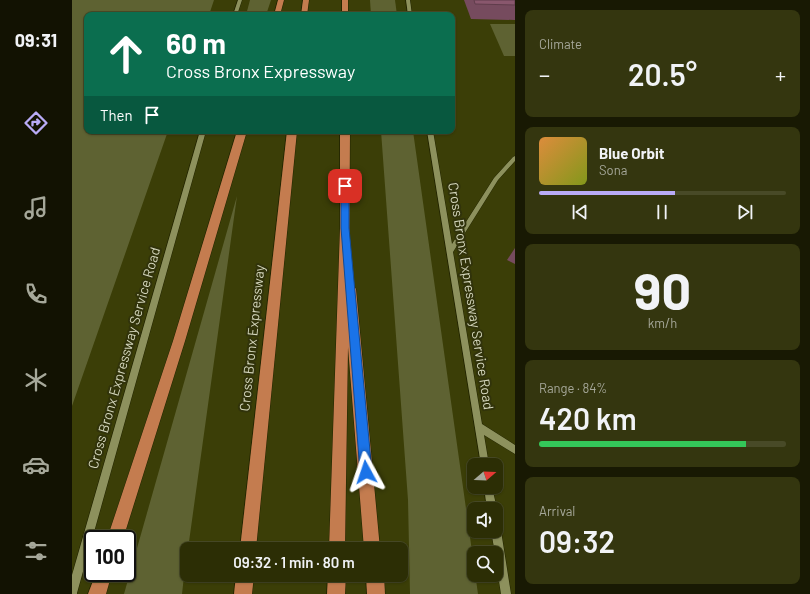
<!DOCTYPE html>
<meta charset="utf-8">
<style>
:root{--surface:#2c2e05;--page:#34360f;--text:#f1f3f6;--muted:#a6a89a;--line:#484a27;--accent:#b9abf7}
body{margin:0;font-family:Barlow,sans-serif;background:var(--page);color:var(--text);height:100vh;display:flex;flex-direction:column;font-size:15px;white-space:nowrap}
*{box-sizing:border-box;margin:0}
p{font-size:13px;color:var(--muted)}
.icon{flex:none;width:22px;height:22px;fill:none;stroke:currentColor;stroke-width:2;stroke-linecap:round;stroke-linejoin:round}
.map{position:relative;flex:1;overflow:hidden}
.sheet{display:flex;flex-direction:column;gap:10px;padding:10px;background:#181903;width:295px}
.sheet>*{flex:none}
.top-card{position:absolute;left:12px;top:12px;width:371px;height:122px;border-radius:8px;box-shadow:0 1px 3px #0004,0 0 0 1px var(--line);background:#0b6e4f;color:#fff;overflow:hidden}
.needle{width:26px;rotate:71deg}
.fabs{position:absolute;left:395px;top:458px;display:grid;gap:8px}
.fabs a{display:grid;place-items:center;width:36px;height:36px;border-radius:8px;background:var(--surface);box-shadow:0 1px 3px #0004,0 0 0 1px var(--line);font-size:20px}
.speed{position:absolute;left:12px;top:530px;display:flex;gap:8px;font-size:20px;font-weight:700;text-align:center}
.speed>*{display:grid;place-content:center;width:52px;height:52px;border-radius:50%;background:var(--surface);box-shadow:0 1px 3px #0004,0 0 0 1px var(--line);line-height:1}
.speed .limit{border:2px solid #111;border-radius:6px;background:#fff;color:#111}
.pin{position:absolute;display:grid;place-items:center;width:34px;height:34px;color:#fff;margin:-17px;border-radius:8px;box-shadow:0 2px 6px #0006}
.me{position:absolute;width:44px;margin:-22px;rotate:355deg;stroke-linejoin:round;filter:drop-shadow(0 0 3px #0008)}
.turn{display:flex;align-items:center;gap:14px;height:84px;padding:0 16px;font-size:18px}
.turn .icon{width:52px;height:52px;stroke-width:2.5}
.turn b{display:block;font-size:28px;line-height:34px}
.then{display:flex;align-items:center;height:38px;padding:0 16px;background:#0003;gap:8px;font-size:15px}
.big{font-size:30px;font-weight:600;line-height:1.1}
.sheet .widget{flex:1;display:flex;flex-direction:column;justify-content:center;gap:6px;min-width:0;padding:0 14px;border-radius:8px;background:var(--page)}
.sheet .dial{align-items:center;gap:0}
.dial b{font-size:52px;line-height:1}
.song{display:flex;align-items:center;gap:12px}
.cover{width:48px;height:48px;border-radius:6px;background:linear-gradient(135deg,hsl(30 70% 55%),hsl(70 70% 35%))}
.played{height:4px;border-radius:2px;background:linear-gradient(90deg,var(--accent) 55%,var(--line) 55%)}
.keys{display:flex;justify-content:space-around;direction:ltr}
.heat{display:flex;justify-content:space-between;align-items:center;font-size:22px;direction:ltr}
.charge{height:6px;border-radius:3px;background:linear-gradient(90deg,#34c759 84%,var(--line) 0)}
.trip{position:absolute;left:108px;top:542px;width:228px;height:40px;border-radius:8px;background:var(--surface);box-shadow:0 1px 3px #0004,0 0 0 1px var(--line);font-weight:600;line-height:40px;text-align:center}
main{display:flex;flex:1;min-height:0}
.menu{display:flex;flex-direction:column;width:72px;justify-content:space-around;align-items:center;background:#121202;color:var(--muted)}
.menu .icon{width:28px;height:28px}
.menu .selected{color:var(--accent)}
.menu b{font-size:18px;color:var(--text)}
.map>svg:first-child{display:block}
</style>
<main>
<nav class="menu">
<b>09:31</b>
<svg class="icon selected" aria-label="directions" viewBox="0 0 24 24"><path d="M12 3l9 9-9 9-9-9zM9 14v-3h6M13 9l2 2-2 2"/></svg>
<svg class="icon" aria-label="music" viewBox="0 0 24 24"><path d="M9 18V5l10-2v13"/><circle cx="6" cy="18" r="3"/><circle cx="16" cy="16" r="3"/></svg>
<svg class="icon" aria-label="phone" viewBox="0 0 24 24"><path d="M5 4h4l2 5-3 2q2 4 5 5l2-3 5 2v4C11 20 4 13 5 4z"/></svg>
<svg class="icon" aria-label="climate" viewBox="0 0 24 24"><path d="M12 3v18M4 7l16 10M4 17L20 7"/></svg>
<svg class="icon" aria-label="car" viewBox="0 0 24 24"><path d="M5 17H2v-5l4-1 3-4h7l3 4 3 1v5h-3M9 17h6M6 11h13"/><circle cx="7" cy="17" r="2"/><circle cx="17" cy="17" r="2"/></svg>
<svg class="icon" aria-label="filters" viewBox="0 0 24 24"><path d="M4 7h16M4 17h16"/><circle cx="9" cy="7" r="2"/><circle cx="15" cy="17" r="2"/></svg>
</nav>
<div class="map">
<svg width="443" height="594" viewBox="0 0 443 594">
<rect width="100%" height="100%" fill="#3b3e07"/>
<g fill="#5e6232">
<polygon points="0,0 142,0 137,15 15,15 15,131 96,131 0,406"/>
<polygon points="178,0 199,0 194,15 174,15"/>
<polygon points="298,0 323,0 325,15 299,15"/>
<polygon points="418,24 443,24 443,56 432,56"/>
<polygon points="309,131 341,131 406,594 338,594 336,500"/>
<polygon points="165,196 116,549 115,549 110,594 52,594"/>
</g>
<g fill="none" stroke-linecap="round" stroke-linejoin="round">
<defs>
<g id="minor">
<polygon points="166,0 170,0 165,15 161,15"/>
<polygon points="334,0 338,0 340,15 336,15"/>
<polygon points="128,131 134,131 5,593 5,594 0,594 0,575"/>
<polygon points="355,131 361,131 380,244 422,178 441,157 443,156 443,161 426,180 381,252 410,424 443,445 443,454 412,435 417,465 409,465"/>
<polygon points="412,487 420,487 425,509 424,510 424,509 415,509"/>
<polygon points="424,526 427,528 429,531 439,594 429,594 424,562 424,553 423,553 419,531 424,531"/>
</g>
<g id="highway">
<polygon points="206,0 212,0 208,15 202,15"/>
<polygon points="231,0 237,0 235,15 229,15"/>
<rect x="270" y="0" width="6" height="15"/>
<polygon points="165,131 175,131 113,341 51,539 35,539 101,341"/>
<polygon points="215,131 225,131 184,549 168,549"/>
<polygon points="268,131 278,131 277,284 282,286 284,289 308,549 292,549 276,347 273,549 257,549 268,228"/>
<polygon points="24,573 40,573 34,594 16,594"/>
<polygon points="164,575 182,575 180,594 162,594"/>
<polygon points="256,575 274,575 273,594 255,594"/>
<polygon points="294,575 312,575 313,594 295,594"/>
</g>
</defs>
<use href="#minor" stroke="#222400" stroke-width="1"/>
<use href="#highway" stroke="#222400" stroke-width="1"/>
<use href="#minor" fill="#8d915d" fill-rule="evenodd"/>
<use href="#highway" fill="#c47c4f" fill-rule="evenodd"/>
</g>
<g fill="#764b5e">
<polygon points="392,0 443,0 443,20 399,19"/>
<polygon points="443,248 443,264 435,260"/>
</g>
<polygon fill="#89576d" stroke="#603d4c" points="402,0 443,0 443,5 403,4"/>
<polygon fill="#1a73e8" stroke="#114b97" points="273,184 277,186 277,228 300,472 298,477 294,478 290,477 288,472 269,228 269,186"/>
<g text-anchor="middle" stroke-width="4" stroke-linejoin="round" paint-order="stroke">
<g font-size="14" fill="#d3d5bb" stroke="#31330b">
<text transform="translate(399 296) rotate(81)" y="5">Cross Bronx Expressway Service Road</text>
<text transform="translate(180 338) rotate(-84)" y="5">Cross Bronx Expressway</text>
<text transform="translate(52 358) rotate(-74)" y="5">Cross Bronx Expressway Service Road</text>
</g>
</g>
</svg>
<div class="fabs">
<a><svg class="needle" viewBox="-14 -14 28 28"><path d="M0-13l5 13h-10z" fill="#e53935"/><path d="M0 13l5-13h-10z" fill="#a6a89a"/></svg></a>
<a><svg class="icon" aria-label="sound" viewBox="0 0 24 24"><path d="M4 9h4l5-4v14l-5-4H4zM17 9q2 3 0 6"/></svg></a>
<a><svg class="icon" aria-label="search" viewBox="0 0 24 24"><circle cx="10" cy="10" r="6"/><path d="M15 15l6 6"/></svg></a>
</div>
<div class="speed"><div class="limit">100</div></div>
<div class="pin" style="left:273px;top:186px;background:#d93025"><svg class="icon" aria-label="arrive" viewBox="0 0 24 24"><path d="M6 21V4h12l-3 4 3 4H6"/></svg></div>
<svg class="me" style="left:294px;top:472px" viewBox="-20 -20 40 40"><path d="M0-17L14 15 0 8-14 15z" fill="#1a73e8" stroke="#fff" stroke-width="4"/></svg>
<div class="trip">09:32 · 1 min · 80 m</div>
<div class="top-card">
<div class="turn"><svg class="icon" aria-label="ahead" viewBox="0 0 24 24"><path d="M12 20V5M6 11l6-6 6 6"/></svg><div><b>60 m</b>Cross Bronx Expressway</div></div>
<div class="then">Then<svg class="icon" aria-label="arrive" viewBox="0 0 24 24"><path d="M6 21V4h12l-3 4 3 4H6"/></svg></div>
</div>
</div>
<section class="sheet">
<div class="widget"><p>Climate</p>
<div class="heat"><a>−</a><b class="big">20.5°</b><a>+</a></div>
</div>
<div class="widget">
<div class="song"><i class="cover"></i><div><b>Blue Orbit</b><p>Sona</p></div></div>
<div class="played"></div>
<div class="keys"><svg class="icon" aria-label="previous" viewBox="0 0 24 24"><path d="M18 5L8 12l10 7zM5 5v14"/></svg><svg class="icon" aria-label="pause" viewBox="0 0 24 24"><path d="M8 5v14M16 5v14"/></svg><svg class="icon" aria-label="next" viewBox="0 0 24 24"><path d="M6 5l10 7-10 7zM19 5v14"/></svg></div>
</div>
<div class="widget dial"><b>90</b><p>km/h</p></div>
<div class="widget"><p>Range · 84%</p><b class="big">420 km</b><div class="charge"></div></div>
<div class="widget"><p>Arrival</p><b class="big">09:32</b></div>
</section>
</main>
